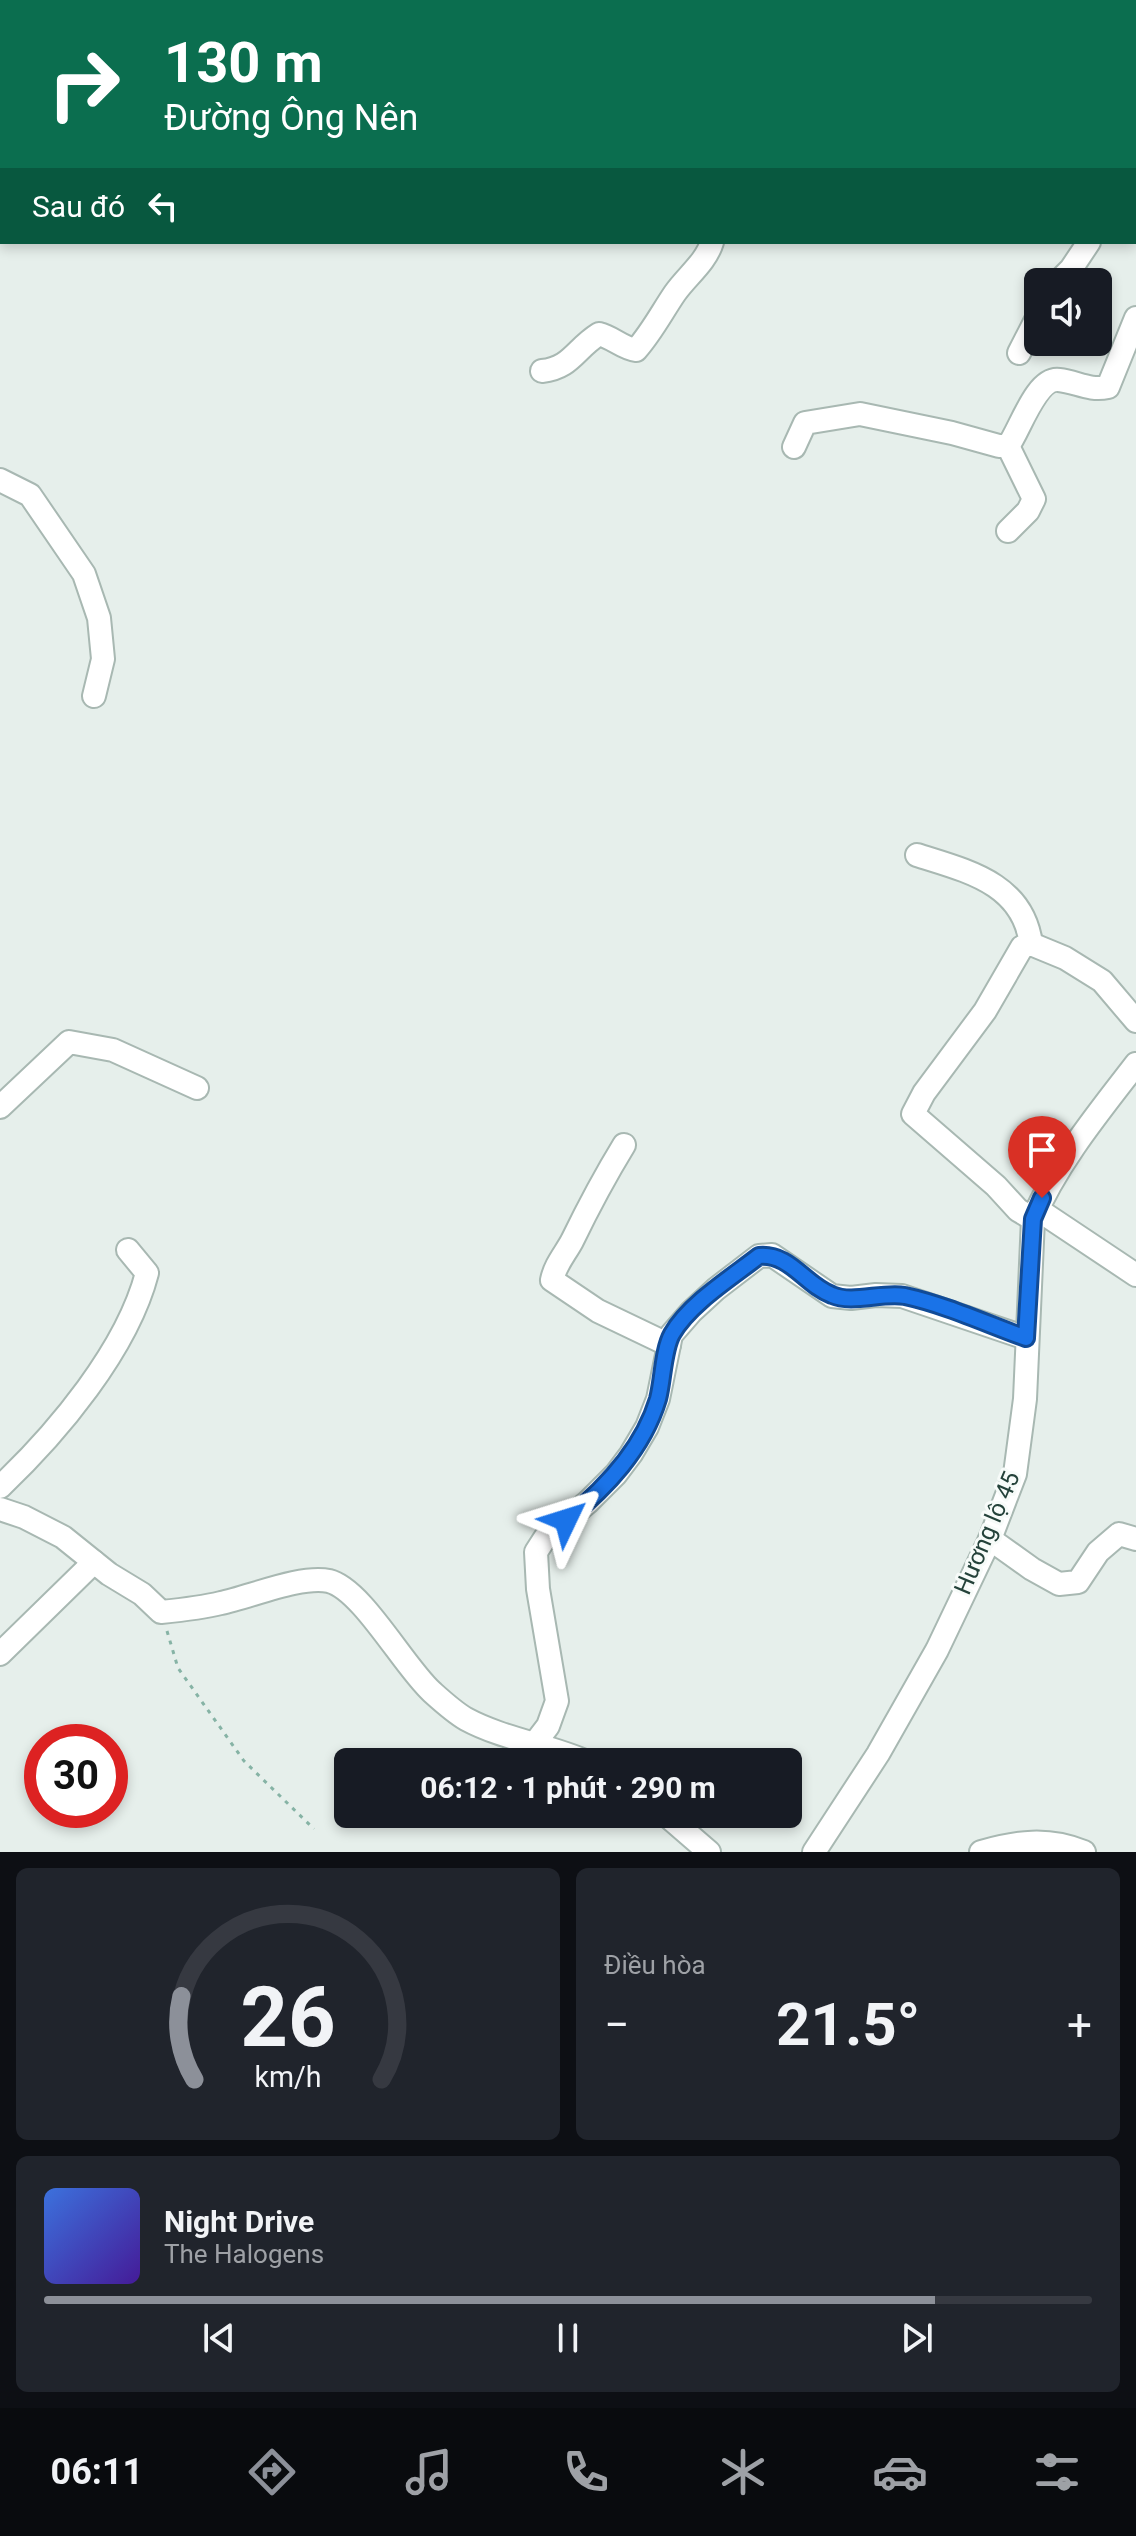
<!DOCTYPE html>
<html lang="vi">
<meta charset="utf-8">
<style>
:root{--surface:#171b24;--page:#20242c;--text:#f1f3f6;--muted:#9ea1a6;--line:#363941;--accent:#8c9099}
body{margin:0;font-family:Roboto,sans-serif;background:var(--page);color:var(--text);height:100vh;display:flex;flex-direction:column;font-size:30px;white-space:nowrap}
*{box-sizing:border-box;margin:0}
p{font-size:26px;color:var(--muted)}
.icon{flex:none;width:44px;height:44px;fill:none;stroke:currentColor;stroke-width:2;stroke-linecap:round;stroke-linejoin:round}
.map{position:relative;height:1852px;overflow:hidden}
.sheet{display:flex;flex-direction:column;gap:16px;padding:16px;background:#0d0f14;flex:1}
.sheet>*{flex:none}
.hud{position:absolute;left:0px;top:0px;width:1136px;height:244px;box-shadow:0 4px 12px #0003;background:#0b6e4f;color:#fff;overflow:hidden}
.controls{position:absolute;left:1024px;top:268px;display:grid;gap:16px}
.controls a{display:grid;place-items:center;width:88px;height:88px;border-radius:12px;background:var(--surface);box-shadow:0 4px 12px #0003;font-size:40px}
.speed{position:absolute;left:24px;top:1724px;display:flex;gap:16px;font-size:40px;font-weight:700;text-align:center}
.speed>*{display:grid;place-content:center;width:104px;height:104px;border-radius:50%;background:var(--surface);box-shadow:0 4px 12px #0003;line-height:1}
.speed .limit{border:12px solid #d22;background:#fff;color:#111}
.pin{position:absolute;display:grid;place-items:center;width:68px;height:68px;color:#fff;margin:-82px -34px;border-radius:50% 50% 50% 0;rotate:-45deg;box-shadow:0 0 8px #0007}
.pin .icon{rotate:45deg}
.me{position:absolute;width:88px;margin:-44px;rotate:49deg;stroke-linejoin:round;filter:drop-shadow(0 0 6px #0008)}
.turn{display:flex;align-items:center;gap:28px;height:168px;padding:0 32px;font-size:36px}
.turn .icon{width:104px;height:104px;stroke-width:2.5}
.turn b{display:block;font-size:56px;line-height:68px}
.then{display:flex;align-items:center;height:76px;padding:0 32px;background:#0003;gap:16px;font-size:30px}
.big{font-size:60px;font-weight:700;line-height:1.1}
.sheet .widget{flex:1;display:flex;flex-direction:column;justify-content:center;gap:12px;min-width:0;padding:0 28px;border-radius:12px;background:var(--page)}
.sheet .dial{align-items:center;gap:0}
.dial svg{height:208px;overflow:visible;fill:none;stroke:var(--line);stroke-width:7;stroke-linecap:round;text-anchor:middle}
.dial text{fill:var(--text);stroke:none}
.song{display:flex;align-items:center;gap:24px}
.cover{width:96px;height:96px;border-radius:12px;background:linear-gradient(135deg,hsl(220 70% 55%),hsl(260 70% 35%))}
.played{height:8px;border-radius:4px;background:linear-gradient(90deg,var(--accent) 85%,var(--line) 85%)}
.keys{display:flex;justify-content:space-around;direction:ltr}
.heat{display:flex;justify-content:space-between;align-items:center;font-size:44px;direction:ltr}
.sheet .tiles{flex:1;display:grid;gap:16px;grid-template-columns:1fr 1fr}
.widget:last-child{grid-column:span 2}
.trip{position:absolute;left:334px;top:1748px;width:468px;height:80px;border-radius:12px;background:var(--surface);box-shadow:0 4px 12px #0003;font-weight:700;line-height:80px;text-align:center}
.dock{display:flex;height:128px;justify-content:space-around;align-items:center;background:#090b0e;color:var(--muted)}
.dock .icon{width:56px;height:56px}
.dock .on{color:var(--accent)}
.dock b{font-size:36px;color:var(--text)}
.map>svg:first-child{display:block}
</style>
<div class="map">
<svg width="1136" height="1852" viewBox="0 0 1136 1852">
<rect width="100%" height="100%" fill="#e6efeb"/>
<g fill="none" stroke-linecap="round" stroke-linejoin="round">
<defs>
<g id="minor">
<polyline points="302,0 306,2"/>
<polyline points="545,0 548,2"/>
<polyline points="1071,0 1075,2"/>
<polyline points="0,2 4,0"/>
<polyline points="413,2 415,0"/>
<polyline points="1134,37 1136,38"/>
<polyline points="1134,160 1136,156"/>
<polyline points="1134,215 1136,216"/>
<polyline points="1058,282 1071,269 1089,242"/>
<polyline points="1019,353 1038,316"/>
<path d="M 542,371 C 571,368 575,349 599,334 C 612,337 624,349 636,350 C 652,332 662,312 675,293 C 687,276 706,262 712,242"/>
<polyline points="1008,446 1034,499 1028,511 1008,531"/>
<path d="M 794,447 L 805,423 L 860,414 L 952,433 L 999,446 L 1008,446 C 1020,430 1036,377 1059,380 C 1077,382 1089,391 1108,387 L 1136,318"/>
<polyline points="0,480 30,495 84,574 99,618 103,659 94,696"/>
<path d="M 917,855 C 967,871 1023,883 1031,944"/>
<polyline points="0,1107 69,1042 113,1050 197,1088"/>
<path d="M 624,1145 C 605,1176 588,1208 572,1241 C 565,1254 555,1265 552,1280 L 598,1311 L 669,1345"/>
<polyline points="1037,1209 1136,1275"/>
<polyline points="1033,1219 1018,1210 996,1186 913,1114 924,1093 985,1011 1022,947 1031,944 1065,958 1102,981 1136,1021"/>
<path d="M 0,1487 C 57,1433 127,1350 147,1273 L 128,1250"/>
<path d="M 0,1509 L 24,1517 L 63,1537 L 109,1574 L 142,1594 L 161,1612 C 181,1610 201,1608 221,1603 C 250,1597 301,1575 329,1581 C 362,1589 404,1667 432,1692 C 442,1701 454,1712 466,1719 C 503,1739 549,1745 587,1762"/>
<polyline points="990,1539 1032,1569 1059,1584 1078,1582 1098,1552 1119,1534 1136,1539"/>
<polyline points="0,1654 94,1562"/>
<polyline points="535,1743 548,1726 557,1701 538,1589 536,1552 545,1538 588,1502 616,1474 631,1454 647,1427 658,1399 671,1335 691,1312 716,1289 759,1256 772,1255 832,1296 851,1298 876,1295 902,1296 1026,1338"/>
<polyline points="665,1814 709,1852"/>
<path d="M 814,1852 L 878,1754 L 937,1650 L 990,1539 L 1015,1474 L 1025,1399 L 1033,1219 C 1057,1163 1099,1112 1136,1064"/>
<path d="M 981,1852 C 1017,1842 1047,1837 1084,1852"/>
</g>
</defs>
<use href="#minor" stroke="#a8b8b2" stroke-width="26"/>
<polyline stroke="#86b3a5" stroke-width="3" stroke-dasharray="4 6" stroke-linecap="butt" points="167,1631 178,1668 244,1761 314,1829"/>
<use href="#minor" stroke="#fff" stroke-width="22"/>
</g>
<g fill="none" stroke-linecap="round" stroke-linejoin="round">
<defs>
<path id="route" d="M 566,1520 C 606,1488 643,1449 658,1399 C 663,1380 663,1350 672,1334 C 689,1304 732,1277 759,1256 C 790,1253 805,1285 832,1295 C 852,1304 882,1292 905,1296 C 946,1305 987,1324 1026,1338 L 1033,1219 L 1042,1198"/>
</defs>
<use href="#route" stroke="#114b97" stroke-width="20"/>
<use href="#route" stroke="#1a73e8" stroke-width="14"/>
</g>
<g text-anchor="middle" stroke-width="6" stroke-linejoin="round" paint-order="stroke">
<g font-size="24" fill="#24423a" stroke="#f7fbf9">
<text transform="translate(987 1533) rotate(-67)" y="8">Hương lộ 45</text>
</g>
</g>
</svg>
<div class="controls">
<a><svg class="icon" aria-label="sound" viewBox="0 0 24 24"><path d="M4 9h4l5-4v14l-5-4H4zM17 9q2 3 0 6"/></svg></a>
</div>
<div class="speed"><div class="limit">30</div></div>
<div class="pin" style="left:1042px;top:1198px;background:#d93025"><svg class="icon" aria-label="arrive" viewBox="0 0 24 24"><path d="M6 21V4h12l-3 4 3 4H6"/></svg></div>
<svg class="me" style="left:566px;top:1520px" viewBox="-20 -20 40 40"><path d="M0-17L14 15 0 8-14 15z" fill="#1a73e8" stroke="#fff" stroke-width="4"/></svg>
<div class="trip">06:12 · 1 phút · 290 m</div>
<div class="hud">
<div class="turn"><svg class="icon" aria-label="right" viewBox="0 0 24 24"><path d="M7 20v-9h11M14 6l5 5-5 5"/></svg><div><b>130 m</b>Đường Ông Nên</div></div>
<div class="then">Sau đó<svg class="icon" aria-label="left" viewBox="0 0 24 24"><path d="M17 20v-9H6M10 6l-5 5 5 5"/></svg></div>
</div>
</div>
<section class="sheet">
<div class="tiles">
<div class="widget dial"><svg viewBox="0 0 100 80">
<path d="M14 69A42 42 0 1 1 86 69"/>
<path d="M14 69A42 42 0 0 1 9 37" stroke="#8c9099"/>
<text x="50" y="56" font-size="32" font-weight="700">26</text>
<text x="50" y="72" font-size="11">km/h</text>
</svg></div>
<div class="widget"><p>Điều hòa</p>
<div class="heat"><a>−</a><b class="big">21.5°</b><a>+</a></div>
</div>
<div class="widget">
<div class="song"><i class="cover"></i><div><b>Night Drive</b><p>The Halogens</p></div></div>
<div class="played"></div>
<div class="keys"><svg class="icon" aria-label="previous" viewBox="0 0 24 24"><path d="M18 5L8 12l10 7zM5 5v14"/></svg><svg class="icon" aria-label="pause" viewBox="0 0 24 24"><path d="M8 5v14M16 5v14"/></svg><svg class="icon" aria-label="next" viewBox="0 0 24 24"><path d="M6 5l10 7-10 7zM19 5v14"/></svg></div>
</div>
</div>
</section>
<nav class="dock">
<b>06:11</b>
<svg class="icon on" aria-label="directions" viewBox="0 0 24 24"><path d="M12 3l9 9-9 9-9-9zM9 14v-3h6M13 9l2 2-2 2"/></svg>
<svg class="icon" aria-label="music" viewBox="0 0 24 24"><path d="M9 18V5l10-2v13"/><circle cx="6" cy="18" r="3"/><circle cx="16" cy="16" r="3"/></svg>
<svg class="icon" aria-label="phone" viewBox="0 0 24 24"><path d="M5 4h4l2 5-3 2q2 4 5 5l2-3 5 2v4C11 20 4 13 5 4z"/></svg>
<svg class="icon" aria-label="climate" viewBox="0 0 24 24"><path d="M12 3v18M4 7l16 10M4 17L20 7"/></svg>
<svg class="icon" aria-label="car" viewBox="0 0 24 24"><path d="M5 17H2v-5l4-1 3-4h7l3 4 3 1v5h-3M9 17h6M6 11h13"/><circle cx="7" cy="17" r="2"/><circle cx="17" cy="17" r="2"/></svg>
<svg class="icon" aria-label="filters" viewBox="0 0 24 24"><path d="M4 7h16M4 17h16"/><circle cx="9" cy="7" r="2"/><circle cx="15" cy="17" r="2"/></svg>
</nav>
